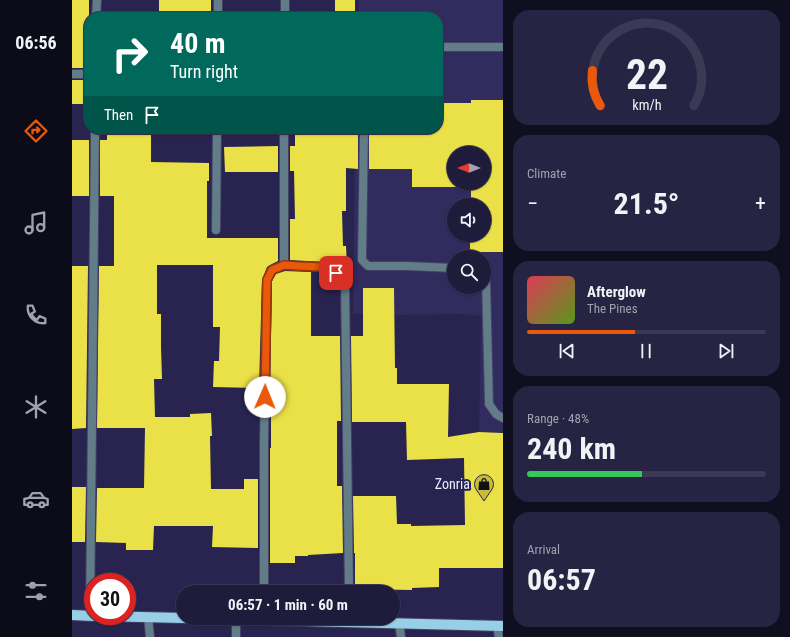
<!DOCTYPE html>
<meta charset="utf-8">
<style>
:root{--surface:#1e1b3b;--page:#262442;--text:#f1f3f6;--muted:#a1a1af;--line:#3c3955;--accent:#ea580c}
body{margin:0;font-family:"Roboto Condensed",sans-serif;background:var(--page);color:var(--text);height:100vh;display:flex;flex-direction:column;font-size:15px;white-space:nowrap}
*{box-sizing:border-box;margin:0}
p{font-size:13px;color:var(--muted)}
.icon{flex:none;width:22px;height:22px;fill:none;stroke:currentColor;stroke-width:2;stroke-linecap:round;stroke-linejoin:round}
.map{position:relative;flex:1;overflow:hidden}
.details{display:flex;flex-direction:column;gap:10px;padding:10px;background:#100f20;width:287px}
.details>*{flex:none}
.guide{position:absolute;left:12px;top:12px;width:359px;height:122px;border-radius:16px;box-shadow:0 1px 3px #0004,0 0 0 1px var(--line);background:#00695c;color:#fff;overflow:hidden}
.needle{width:26px;rotate:270deg}
.fabs{position:absolute;left:375px;top:146px;display:grid;gap:8px}
.fabs a{display:grid;place-items:center;width:44px;height:44px;border-radius:50%;background:var(--surface);box-shadow:0 1px 3px #0004,0 0 0 1px var(--line);font-size:20px}
.speed{position:absolute;left:12px;top:573px;display:flex;gap:8px;font-size:20px;font-weight:700;text-align:center}
.speed>*{display:grid;place-content:center;width:52px;height:52px;border-radius:50%;background:var(--surface);box-shadow:0 1px 3px #0004,0 0 0 1px var(--line);line-height:1}
.speed .limit{border:6px solid #d22;background:#fff;color:#111}
.pin{position:absolute;display:grid;place-items:center;width:34px;height:34px;color:#fff;margin:-17px;border-radius:8px;box-shadow:0 2px 6px #0006}
.me{position:absolute;width:44px;margin:-22px;rotate:1deg;stroke-linejoin:round;filter:drop-shadow(0 0 3px #0008)}
.turn{display:flex;align-items:center;gap:14px;height:84px;padding:0 20px;font-size:18px}
.turn .icon{width:52px;height:52px;stroke-width:2.5}
.turn b{display:block;font-size:28px;line-height:34px}
.then{display:flex;align-items:center;height:38px;padding:0 20px;background:#0003;gap:8px;font-size:15px}
.big{font-size:30px;font-weight:700;line-height:1.1}
.details .widget{flex:1;display:flex;flex-direction:column;justify-content:center;gap:6px;min-width:0;padding:0 14px;border-radius:16px;background:var(--page)}
.details .dial{align-items:center;gap:0}
.dial svg{height:104px;overflow:visible;fill:none;stroke:var(--line);stroke-width:7;stroke-linecap:round;text-anchor:middle}
.dial text{fill:var(--text);stroke:none}
.song{display:flex;align-items:center;gap:12px}
.cover{width:48px;height:48px;border-radius:6px;background:linear-gradient(135deg,hsl(350 70% 55%),hsl(90 70% 35%))}
.played{height:4px;border-radius:2px;background:linear-gradient(90deg,var(--accent) 45%,var(--line) 45%)}
.keys{display:flex;justify-content:space-around;direction:ltr}
.heat{display:flex;justify-content:space-between;align-items:center;font-size:22px;direction:ltr}
.charge{height:6px;border-radius:3px;background:linear-gradient(90deg,#34c759 48%,var(--line) 0)}
.trip{position:absolute;left:104px;top:585px;width:224px;height:40px;border-radius:20px;background:var(--surface);box-shadow:0 1px 3px #0004,0 0 0 1px var(--line);font-weight:700;line-height:40px;text-align:center}
main{display:flex;flex:1;min-height:0}
.menu{display:flex;flex-direction:column;width:72px;justify-content:space-around;align-items:center;background:#0c0b18;color:var(--muted)}
.menu .icon{width:28px;height:28px}
.menu .current{color:var(--accent)}
.menu b{font-size:18px;color:var(--text)}
.map>svg:first-child{display:block}
</style>
<main>
<nav class="menu">
<b>06:56</b>
<svg class="icon current" aria-label="directions" viewBox="0 0 24 24"><path d="M12 3l9 9-9 9-9-9zM9 14v-3h6M13 9l2 2-2 2"/></svg>
<svg class="icon" aria-label="music" viewBox="0 0 24 24"><path d="M9 18V5l10-2v13"/><circle cx="6" cy="18" r="3"/><circle cx="16" cy="16" r="3"/></svg>
<svg class="icon" aria-label="phone" viewBox="0 0 24 24"><path d="M5 4h4l2 5-3 2q2 4 5 5l2-3 5 2v4C11 20 4 13 5 4z"/></svg>
<svg class="icon" aria-label="climate" viewBox="0 0 24 24"><path d="M12 3v18M4 7l16 10M4 17L20 7"/></svg>
<svg class="icon" aria-label="car" viewBox="0 0 24 24"><path d="M5 17H2v-5l4-1 3-4h7l3 4 3 1v5h-3M9 17h6M6 11h13"/><circle cx="7" cy="17" r="2"/><circle cx="17" cy="17" r="2"/></svg>
<svg class="icon" aria-label="filters" viewBox="0 0 24 24"><path d="M4 7h16M4 17h16"/><circle cx="9" cy="7" r="2"/><circle cx="15" cy="17" r="2"/></svg>
</nav>
<div class="map">
<svg width="431" height="637" viewBox="0 0 431 637">
<rect width="100%" height="100%" fill="#28244f"/>
<path fill="#312b5e" fill-rule="evenodd" d="M 287,0 L 431,0 L 431,432 L 407,432 L 409,316 L 391,314 L 330,315 L 281,314 L 283,129 L 366,129 L 366,17 L 286,17 ZM 382,153 L 412,153 L 412,183 L 382,183 ZM 382,205 L 412,205 L 412,235 L 382,235 ZM 382,257 L 412,257 L 412,287 L 382,287 Z"/>
<g fill="#eae047" fill-rule="evenodd">
<rect x="0" y="0" width="17" height="68"/>
<rect x="87" y="0" width="52" height="17"/>
<rect x="263" y="0" width="20" height="17"/>
<rect x="0" y="80" width="17" height="24"/>
<path d="M 399,100 L 431,100 L 431,252 L 398,252 L 398,235 L 412,235 L 412,205 L 399,205 L 399,187 L 340,187 L 340,169 L 297,169 L 297,129 L 366,129 L 366,103 L 399,103 ZM 382,153 L 412,153 L 412,183 L 382,183 Z"/>
<polygon points="223,129 286,129 286,169 274,168 274,211 270,211 271,246 274,246 275,266 263,266 252,262 218,260 218,219 223,219 222,171 218,171 218,146 223,146"/>
<polygon points="35,132 79,132 79,162 137,163 137,181 135,181 135,238 206,238 206,261 198,265 195,267 190,280 187,388 141,387 142,361 147,361 148,327 141,327 141,265 85,265 85,314 89,314 89,347 90,379 82,379 83,417 118,417 118,414 139,413 140,436 138,436 139,489 172,489 172,479 186,479 186,548 140,547 141,526 82,526 81,550 54,550 54,543 24,542 25,488 72,488 73,428 25,428 27,266 42,266 42,196 28,196 28,140 35,140"/>
<rect x="0" y="140" width="17" height="56"/>
<polygon points="206,146 206,172 153,172 152,147"/>
<polygon points="0,266 16,266 14,428 0,429"/>
<polygon points="213,271 239,272 239,336 268,336 269,421 265,421 265,486 270,486 271,553 236,555 236,556 223,556 223,563 198,563 198,448 199,448 199,389 198,389 200,281 204,274"/>
<polygon points="291,288 322,288 323,368 325,368 325,384 377,384 376,437 407,432 431,433 431,568 367,568 367,587 340,588 340,590 283,589 283,553 282,553 281,496 324,496 325,524 339,524 339,526 393,525 392,458 335,460 334,422 280,422 279,336 291,336"/>
<polygon points="0,487 14,487 13,542 0,542"/>
</g>
<g fill="none" stroke-linecap="round" stroke-linejoin="round">
<defs>
<g id="lane">
<polyline points="366,47 431,47"/>
<polyline points="292,129 290,260 296,266 335,266 382,268"/>
<polyline points="412,277 414,280 417,404 424,414 431,418"/>
</g>
<g id="street">
<polyline points="213,0 213,17"/>
<polyline points="24,17 25,0"/>
<polyline points="146,17 146,0"/>
<polyline points="0,74 17,74"/>
<polyline points="212,129 212,265 226,266 252,267 264,273 273,285 277,592"/>
<polyline points="144,230 145,129"/>
<polyline points="192,592 192,441 195,280 200,270 212,265"/>
<polyline points="18,616 23,129"/>
<polyline points="76,617 78,637"/>
<polyline points="164,619 164,637"/>
<polyline points="327,623 329,637"/>
<polyline points="425,626 427,637"/>
</g>
<g id="primary">
<polyline points="0,615 21,616"/>
<polyline points="28,616 431,626"/>
</g>
</defs>
<use href="#lane" stroke="#444068" stroke-width="10"/>
<use href="#street" stroke="#444068" stroke-width="10"/>
<use href="#primary" stroke="#444068" stroke-width="12"/>
<use href="#lane" stroke="#627d88" stroke-width="8"/>
<use href="#street" stroke="#627d88" stroke-width="8"/>
<use href="#primary" stroke="#97cfe6" stroke-width="10"/>
</g>
<g fill="none" stroke-linecap="round" stroke-linejoin="round">
<defs>
<polyline id="route" points="193,397 195,280 200,270 212,265 226,266 252,267 264,273"/>
</defs>
<use href="#route" stroke="#983908" stroke-width="10"/>
<use href="#route" stroke="#ea580c" stroke-width="7"/>
</g>
<defs>
<symbol id="shop-pin" viewBox="-11 -11 22 30"><path d="M0 17L-7.5 6A9.5 9.5 0 1 1 7.5 6Z" fill="#c5bc3d" stroke="#28244f"/><path d="M-5-2.5h2.3a2.7 3.5 0 0 1 5.4 0H5L5.5 6h-11ZM-1.5-2.5h3a1.5 2.3 0 0 0-3 0Z" fill="#111"/></symbol>
</defs>
<g fill-rule="evenodd">
<use href="#shop-pin" x="401" y="473" width="22" height="30"/>
</g>
<g text-anchor="middle" stroke-width="4" stroke-linejoin="round" paint-order="stroke">
<g font-size="14" fill="#ededff" stroke="#28244f" text-anchor="end">
<text x="398" y="489">Zonria</text>
</g>
</g>
</svg>
<div class="fabs">
<a><svg class="needle" viewBox="-14 -14 28 28"><path d="M0-13l5 13h-10z" fill="#e53935"/><path d="M0 13l5-13h-10z" fill="#a1a1af"/></svg></a>
<a><svg class="icon" aria-label="sound" viewBox="0 0 24 24"><path d="M4 9h4l5-4v14l-5-4H4zM17 9q2 3 0 6"/></svg></a>
<a><svg class="icon" aria-label="search" viewBox="0 0 24 24"><circle cx="10" cy="10" r="6"/><path d="M15 15l6 6"/></svg></a>
</div>
<div class="speed"><div class="limit">30</div></div>
<div class="pin" style="left:264px;top:273px;background:#d93025"><svg class="icon" aria-label="arrive" viewBox="0 0 24 24"><path d="M6 21V4h12l-3 4 3 4H6"/></svg></div>
<svg class="me" style="left:193px;top:397px" viewBox="-20 -20 40 40"><circle r="19" fill="#fff"/><path d="M0-13L10 11 0 6-10 11z" fill="#ea580c"/></svg>
<div class="trip">06:57 · 1 min · 60 m</div>
<div class="guide">
<div class="turn"><svg class="icon" aria-label="right" viewBox="0 0 24 24"><path d="M7 20v-9h11M14 6l5 5-5 5"/></svg><div><b>40 m</b>Turn right</div></div>
<div class="then">Then<svg class="icon" aria-label="arrive" viewBox="0 0 24 24"><path d="M6 21V4h12l-3 4 3 4H6"/></svg></div>
</div>
</div>
<section class="details">
<div class="widget dial"><svg viewBox="0 0 100 80">
<path d="M14 69A42 42 0 1 1 86 69"/>
<path d="M14 69A42 42 0 0 1 8 42" stroke="#ea580c"/>
<text x="50" y="56" font-size="32" font-weight="700">22</text>
<text x="50" y="72" font-size="11">km/h</text>
</svg></div>
<div class="widget"><p>Climate</p>
<div class="heat"><a>−</a><b class="big">21.5°</b><a>+</a></div>
</div>
<div class="widget">
<div class="song"><i class="cover"></i><div><b>Afterglow</b><p>The Pines</p></div></div>
<div class="played"></div>
<div class="keys"><svg class="icon" aria-label="previous" viewBox="0 0 24 24"><path d="M18 5L8 12l10 7zM5 5v14"/></svg><svg class="icon" aria-label="pause" viewBox="0 0 24 24"><path d="M8 5v14M16 5v14"/></svg><svg class="icon" aria-label="next" viewBox="0 0 24 24"><path d="M6 5l10 7-10 7zM19 5v14"/></svg></div>
</div>
<div class="widget"><p>Range · 48%</p><b class="big">240 km</b><div class="charge"></div></div>
<div class="widget"><p>Arrival</p><b class="big">06:57</b></div>
</section>
</main>
